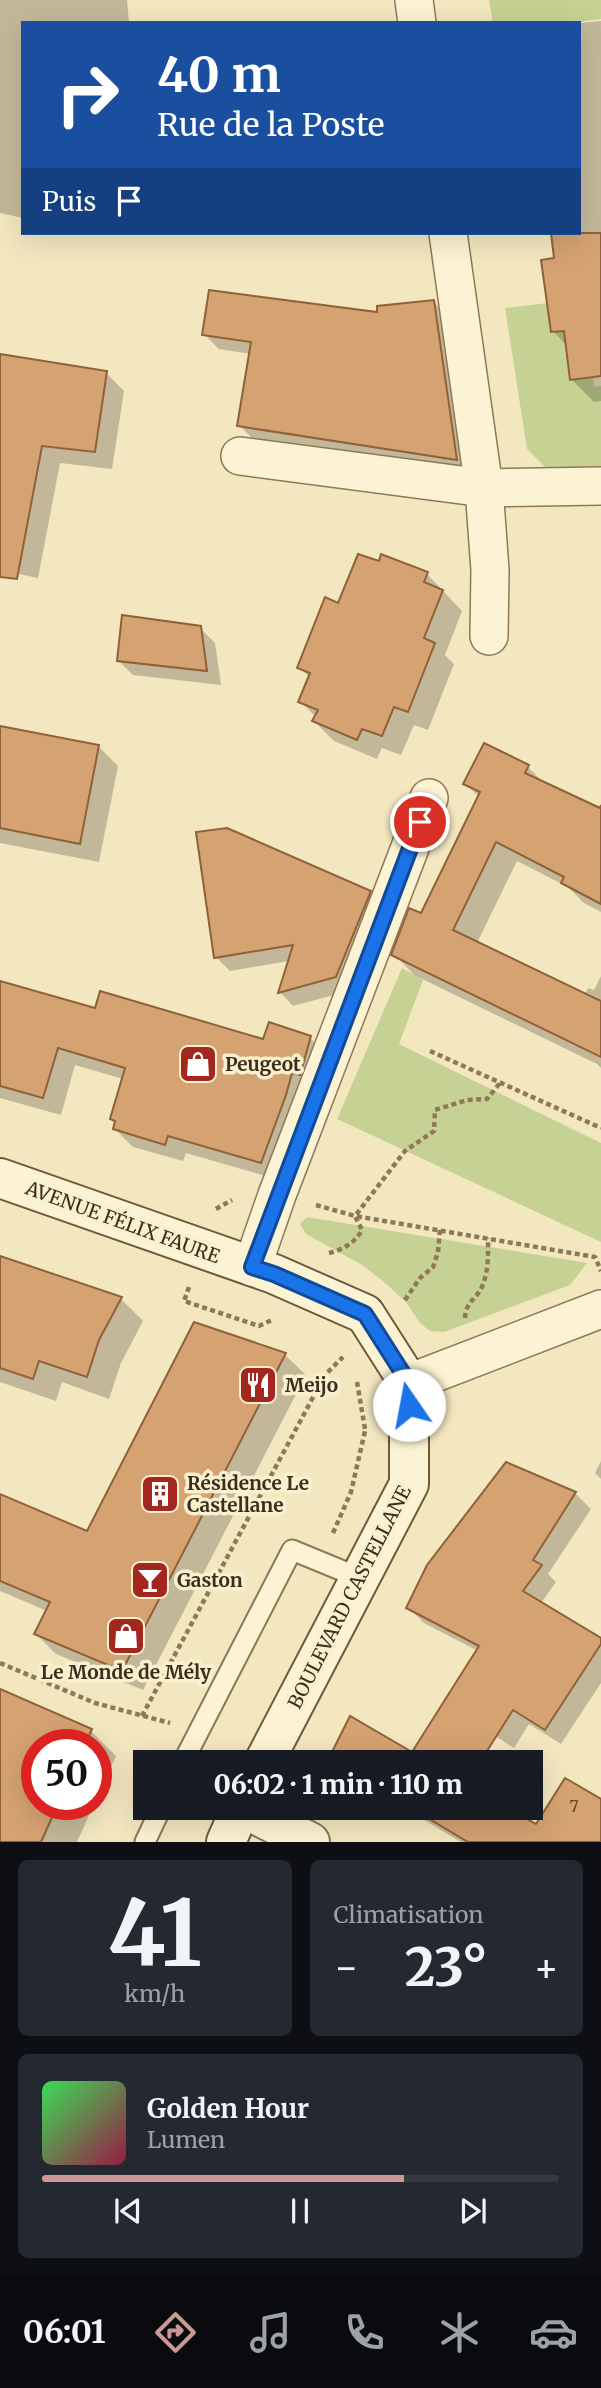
<!DOCTYPE html>
<html lang="fr">
<meta charset="utf-8">
<style>
:root{--surface:#171b24;--page:#242831;--text:#f1f3f6;--muted:#9ea1a6;--line:#363941;--accent:#ce9795}
body{margin:0;font-family:Merriweather,serif;background:var(--page);color:var(--text);height:100vh;display:flex;flex-direction:column;font-size:26px;white-space:nowrap}
*{box-sizing:border-box;margin:0}
p{font-size:23px;color:var(--muted)}
.icon{flex:none;width:38px;height:38px;fill:none;stroke:currentColor;stroke-width:2;stroke-linecap:round;stroke-linejoin:round}
.map{position:relative;height:1842px;overflow:hidden}
.panel{display:flex;flex-direction:column;gap:18px;padding:18px;background:#0d0f14;flex:1}
.panel>*{flex:none}
.guide{position:absolute;left:21px;top:21px;width:560px;height:214px;border-radius:0px;box-shadow:0 7px 28px #0002;background:#1a4fa0;color:#fff;overflow:hidden}
.speed{position:absolute;left:21px;top:1729px;display:flex;gap:14px;font-size:35px;font-weight:700;text-align:center}
.speed>*{display:grid;place-content:center;width:91px;height:91px;border-radius:50%;background:var(--surface);box-shadow:0 7px 28px #0002;line-height:1}
.speed .limit{border:10px solid #d22;background:#fff;color:#111}
.pin{position:absolute;display:grid;place-items:center;width:60px;height:60px;color:#fff;margin:-30px;border:4px solid #fff;border-radius:50%;box-shadow:0 2px 7px #0007}
.me{position:absolute;width:77px;margin:-38px;rotate:348deg;stroke-linejoin:round;filter:drop-shadow(0 0 5px #0008)}
.turn{display:flex;align-items:center;gap:24px;height:147px;padding:0 21px;font-size:32px}
.turn .icon{width:91px;height:91px;stroke-width:2.5}
.turn b{display:block;font-size:49px;line-height:60px}
.then{display:flex;align-items:center;height:66px;padding:0 21px;background:#0003;gap:14px;font-size:26px}
.big{font-size:52px;font-weight:800;line-height:1.1}
.panel .widget{flex:1;display:flex;flex-direction:column;justify-content:center;gap:10px;min-width:0;padding:0 24px;border-radius:10px;background:var(--page)}
.panel .dial{align-items:center;gap:0}
.dial b{font-size:91px;line-height:1}
.song{display:flex;align-items:center;gap:21px}
.cover{width:84px;height:84px;border-radius:10px;background:linear-gradient(135deg,hsl(130 70% 55%),hsl(340 70% 35%))}
.played{height:7px;border-radius:4px;background:linear-gradient(90deg,var(--accent) 70%,var(--line) 70%)}
.keys{display:flex;justify-content:space-around;direction:ltr}
.heat{display:flex;justify-content:space-between;align-items:center;font-size:38px;direction:ltr}
.panel .tiles{flex:1;display:grid;gap:18px;grid-template-columns:1fr 1fr}
.widget:last-child{grid-column:span 2}
.trip{position:absolute;left:133px;top:1750px;width:410px;height:70px;border-radius:0px;background:var(--surface);box-shadow:0 7px 28px #0002;font-weight:800;line-height:70px;text-align:center}
.tabs{display:flex;height:112px;justify-content:space-around;align-items:center;background:#090b0e;color:var(--muted)}
.tabs .icon{width:49px;height:49px}
.tabs .current{color:var(--accent)}
.tabs b{font-size:32px;color:var(--text)}
.map>svg:first-child{display:block}
</style>
<div class="map">
<svg width="601" height="1842" viewBox="0 0 601 1842">
<rect width="100%" height="100%" fill="#f3e7c0"/>
<g fill="#c6d293">
<polygon points="489,0 601,0 601,19 571,23 493,23"/>
<polygon points="547,303 551,332 564,331 570,380 593,377 594,387 601,386 601,468 547,469 527,449 505,308"/>
<polygon points="402,968 423,980 399,1044 601,1143 601,1242 337,1119"/>
<polygon points="307,1217 587,1263 570,1285 444,1332 430,1331 420,1323 406,1302 384,1282 362,1265 306,1234 300,1224"/>
</g>
<g fill="#0003">
<polygon points="0,0 127,0 129,23 23,23 23,218 0,213"/>
<polygon points="601,21 601,401 594,402 571,379 567,346 553,331 556,260 552,233 579,233 579,23"/>
<polygon points="434,302 448,317 470,473 254,440 239,425 251,354 219,349 204,334 379,314"/>
<polygon points="0,356 106,373 124,391 112,469 60,463 38,578 0,570"/>
<polygon points="427,574 462,611 445,655 454,664 428,730 414,725 401,755 382,748 377,759 334,741 314,721 316,717 300,701 310,678 299,667 339,605"/>
<polygon points="200,628 215,643 221,685 133,675 118,660"/>
<polygon points="0,728 98,746 118,766 99,862 0,843"/>
<polygon points="528,767 545,784 601,810 601,912 584,903 568,887 517,861 477,943 585,995 588,988 594,990 601,976 601,1068 597,1064 414,975 394,954 422,916 479,797 465,783"/>
<polygon points="370,893 384,906 349,991 293,1006 280,992 289,961 230,971 216,957"/>
<polygon points="0,983 97,1010 264,1041 310,1038 328,1056 279,1180 186,1153 183,1161 133,1147 115,1129 116,1123 112,1119 123,1079 75,1065 61,1115 0,1098"/>
<polygon points="0,1257 121,1299 143,1321 121,1363 109,1399 62,1382 56,1401 0,1382"/>
<polygon points="195,1324 285,1355 306,1375 143,1690 56,1654 36,1634 47,1611 0,1591 0,1496 88,1533"/>
<polygon points="601,1461 601,1479 595,1473"/>
<polygon points="575,1493 591,1509 548,1574 556,1582 541,1603 601,1640 601,1683 561,1744 529,1724 514,1748 465,1717 473,1762 335,1762 331,1758 413,1755 478,1651 424,1623 408,1607"/>
<polygon points="0,1698 91,1731 116,1756 96,1799 96,1745 37,1745 37,1804 94,1804 77,1842 0,1842"/>
<polygon points="404,1808 481,1808 544,1842 461,1842"/>
</g>
<g fill="#d5a272" stroke="#906139" stroke-width="2">
<polygon points="551,233 601,233 601,376 570,380 564,331 551,332 541,260 554,258"/>
<polygon points="209,290 377,312 377,306 434,300 457,460 237,426 251,342 202,335"/>
<polygon points="0,354 107,371 95,452 42,446 17,579 0,577"/>
<polygon points="358,554 379,561 381,554 428,572 424,582 443,590 424,638 435,643 408,712 394,707 382,736 362,729 357,740 312,721 318,710 298,702 310,673 297,668 325,597 338,603"/>
<polygon points="122,615 201,626 207,671 117,661"/>
<polygon points="0,726 99,745 80,844 0,828"/>
<polygon points="484,743 529,765 525,773 600,808 601,805 601,904 561,883 564,877 496,842 453,930 601,1001 601,1057 391,955 409,908 421,913 480,792 463,784"/>
<polygon points="227,828 371,891 336,977 278,993 293,945 214,958 196,832"/>
<polygon points="0,981 95,1008 100,991 263,1039 269,1022 311,1036 300,1075 292,1073 286,1095 261,1163 168,1136 165,1145 113,1129 115,1121 110,1119 125,1068 58,1048 43,1098 0,1086"/>
<polygon points="0,1256 122,1297 99,1340 87,1377 39,1361 33,1379 0,1368"/>
<polygon points="194,1322 286,1353 122,1671 34,1634 50,1602 0,1581 0,1494 87,1531"/>
<polygon points="506,1462 576,1492 533,1560 542,1565 523,1591 601,1638 601,1644 545,1730 513,1710 480,1762 335,1762 329,1758 350,1716 412,1752 479,1646 406,1608 427,1565"/>
<polygon points="0,1689 92,1729 85,1745 37,1745 37,1804 58,1804 41,1842 0,1842"/>
<polygon points="565,1778 601,1799 601,1842 468,1842 411,1808 508,1808 536,1824"/>
</g>
<g fill="none" stroke-linecap="round" stroke-linejoin="round">
<defs>
<g id="service">
<polyline points="183,1762 292,1550 360,1578"/>
<polyline points="145,1842 161,1808"/>
</g>
<g id="minor">
<polyline points="414,0 417,23"/>
<polyline points="448,233 484,488 490,570 489,636"/>
<polyline points="240,456 484,488 601,486"/>
<polyline points="252,1267 277,1195 429,798"/>
<polyline points="409,1383 601,1309"/>
</g>
<polyline id="tertiary" points="243,1808 310,1842"/>
<g id="secondary">
<polyline points="0,1178 274,1274 365,1314 409,1383 409,1484 264,1762"/>
<polyline points="226,1842 241,1808"/>
</g>
</defs>
<use href="#service" stroke="#8e7856" stroke-width="23"/>
<use href="#minor" stroke="#8e7856" stroke-width="40"/>
<use href="#tertiary" stroke="#8e7856" stroke-width="42"/>
<use href="#secondary" stroke="#705839" stroke-width="42"/>
<g stroke="#8e7856" stroke-width="4.5" stroke-dasharray="5 3.5" stroke-linecap="butt">
<polyline points="430,1051 601,1128"/>
<polyline points="316,1205 355,1216 595,1257 601,1271"/>
<polyline points="216,1209 232,1200"/>
<path d="M 329,1253 C 342,1250 355,1243 362,1230 L 355,1216 L 405,1151 L 434,1131 L 435,1110 L 467,1100 L 487,1099 L 500,1083"/>
<polyline points="189,1287 184,1301 259,1326 274,1319"/>
<polyline points="405,1300 420,1278 433,1267 438,1252 440,1229"/>
<path d="M 465,1318 C 466,1302 474,1301 481,1289 C 489,1272 488,1255 488,1238"/>
<polyline points="357,1382 365,1429"/>
<polyline points="333,1533 351,1492 365,1431"/>
<polyline points="0,1663 95,1703 170,1723"/>
<polyline points="142,1716 325,1375 343,1357"/>
</g>
<use href="#service" stroke="#fcf3d4" stroke-width="19"/>
<use href="#minor" stroke="#fcf3d4" stroke-width="37"/>
<use href="#tertiary" stroke="#fcf3d4" stroke-width="38"/>
<use href="#secondary" stroke="#fcf3d4" stroke-width="38"/>
</g>
<g fill="none" stroke-linecap="round" stroke-linejoin="round">
<defs>
<polyline id="route" points="409,1405 409,1383 365,1314 274,1274 252,1267 420,822"/>
</defs>
<use href="#route" stroke="#114b97" stroke-width="18"/>
<use href="#route" stroke="#1a73e8" stroke-width="12"/>
</g>
<defs>
<symbol id="shop-square" viewBox="-11 -11 22 22"><rect x="-9" y="-9" width="18" height="18" rx="4" fill="#a4271f" stroke="#f9f0d0"/><path d="M-5-2.5h2.3a2.7 3.5 0 0 1 5.4 0H5L5.5 6h-11ZM-1.5-2.5h3a1.5 2.3 0 0 0-3 0Z" fill="#fff"/></symbol>
<symbol id="restaurant-square" viewBox="-11 -11 22 22"><rect x="-9" y="-9" width="18" height="18" rx="4" fill="#a4271f" stroke="#f9f0d0"/><path d="M-5-6h1v4h1v-4h1v4h1v-4h1v5L-1.5 .5V6h-2V.5L-5-1ZM5-6V6H3V1.5H1.5Q1.5-4 5-6Z" fill="#fff"/></symbol>
<symbol id="building-square" viewBox="-11 -11 22 22"><rect x="-9" y="-9" width="18" height="18" rx="4" fill="#a4271f" stroke="#f9f0d0"/><path d="M-4-6H4V6H1V3H-1V6H-4ZM-2.5-4.3h1.7v1.8h-1.7ZM.8-4.3h1.7v1.8H.8ZM-2.5-1h1.7V.8h-1.7ZM.8-1h1.7V.8H.8Z" fill="#fff"/></symbol>
<symbol id="bar-square" viewBox="-11 -11 22 22"><rect x="-9" y="-9" width="18" height="18" rx="4" fill="#a4271f" stroke="#f9f0d0"/><path d="M-6-5H6L.8 .8V4.5H3.5V6h-7V4.5H-.8V.8Z" fill="#fff"/></symbol>
</defs>
<g fill-rule="evenodd">
<use href="#shop-square" x="176" y="1042" width="44" height="44"/>
<use href="#restaurant-square" x="236" y="1363" width="44" height="44"/>
<use href="#building-square" x="138" y="1472" width="44" height="44"/>
<use href="#bar-square" x="128" y="1558" width="44" height="44"/>
<use href="#shop-square" x="104" y="1614" width="44" height="44"/>
</g>
<g text-anchor="middle" stroke-width="7" stroke-linejoin="round" paint-order="stroke">
<g font-size="16" fill="#624b32">
<text x="574" y="1812">7</text>
</g>
<g font-size="19" font-weight="bold" fill="#3c2e1c" stroke="#f9f0d0" text-anchor="start">
<text x="225" y="1071">Peugeot</text>
<text x="285" y="1392">Meijo</text>
<text x="187" y="1490">Résidence Le<tspan x="187" dy="22">Castellane</tspan></text>
<text x="177" y="1587">Gaston</text>
<text x="126" y="1679" text-anchor="middle">Le Monde de Mély</text>
</g>
<g font-size="19" fill="#3c2e1c" stroke="#f9f0d0">
<text transform="translate(123 1222) rotate(20)" y="7">AVENUE FÉLIX FAURE</text>
<text transform="translate(349 1597) rotate(-63)" y="7">BOULEVARD CASTELLANE</text>
</g>
</g>
</svg>
<div class="speed"><div class="limit">50</div></div>
<div class="pin" style="left:420px;top:822px;background:#d93025"><svg class="icon" aria-label="arrive" viewBox="0 0 24 24"><path d="M6 21V4h12l-3 4 3 4H6"/></svg></div>
<svg class="me" style="left:409px;top:1405px" viewBox="-20 -20 40 40"><circle r="19" fill="#fff"/><path d="M0-13L10 11 0 6-10 11z" fill="#1a73e8"/></svg>
<div class="trip">06:02 · 1 min · 110 m</div>
<div class="guide">
<div class="turn"><svg class="icon" aria-label="right" viewBox="0 0 24 24"><path d="M7 20v-9h11M14 6l5 5-5 5"/></svg><div><b>40 m</b>Rue de la Poste</div></div>
<div class="then">Puis<svg class="icon" aria-label="arrive" viewBox="0 0 24 24"><path d="M6 21V4h12l-3 4 3 4H6"/></svg></div>
</div>
</div>
<section class="panel">
<div class="tiles">
<div class="widget dial"><b>41</b><p>km/h</p></div>
<div class="widget"><p>Climatisation</p>
<div class="heat"><a>−</a><b class="big">23°</b><a>+</a></div>
</div>
<div class="widget">
<div class="song"><i class="cover"></i><div><b>Golden Hour</b><p>Lumen</p></div></div>
<div class="played"></div>
<div class="keys"><svg class="icon" aria-label="previous" viewBox="0 0 24 24"><path d="M18 5L8 12l10 7zM5 5v14"/></svg><svg class="icon" aria-label="pause" viewBox="0 0 24 24"><path d="M8 5v14M16 5v14"/></svg><svg class="icon" aria-label="next" viewBox="0 0 24 24"><path d="M6 5l10 7-10 7zM19 5v14"/></svg></div>
</div>
</div>
</section>
<nav class="tabs">
<b>06:01</b>
<svg class="icon current" aria-label="directions" viewBox="0 0 24 24"><path d="M12 3l9 9-9 9-9-9zM9 14v-3h6M13 9l2 2-2 2"/></svg>
<svg class="icon" aria-label="music" viewBox="0 0 24 24"><path d="M9 18V5l10-2v13"/><circle cx="6" cy="18" r="3"/><circle cx="16" cy="16" r="3"/></svg>
<svg class="icon" aria-label="phone" viewBox="0 0 24 24"><path d="M5 4h4l2 5-3 2q2 4 5 5l2-3 5 2v4C11 20 4 13 5 4z"/></svg>
<svg class="icon" aria-label="climate" viewBox="0 0 24 24"><path d="M12 3v18M4 7l16 10M4 17L20 7"/></svg>
<svg class="icon" aria-label="car" viewBox="0 0 24 24"><path d="M5 17H2v-5l4-1 3-4h7l3 4 3 1v5h-3M9 17h6M6 11h13"/><circle cx="7" cy="17" r="2"/><circle cx="17" cy="17" r="2"/></svg>
</nav>
